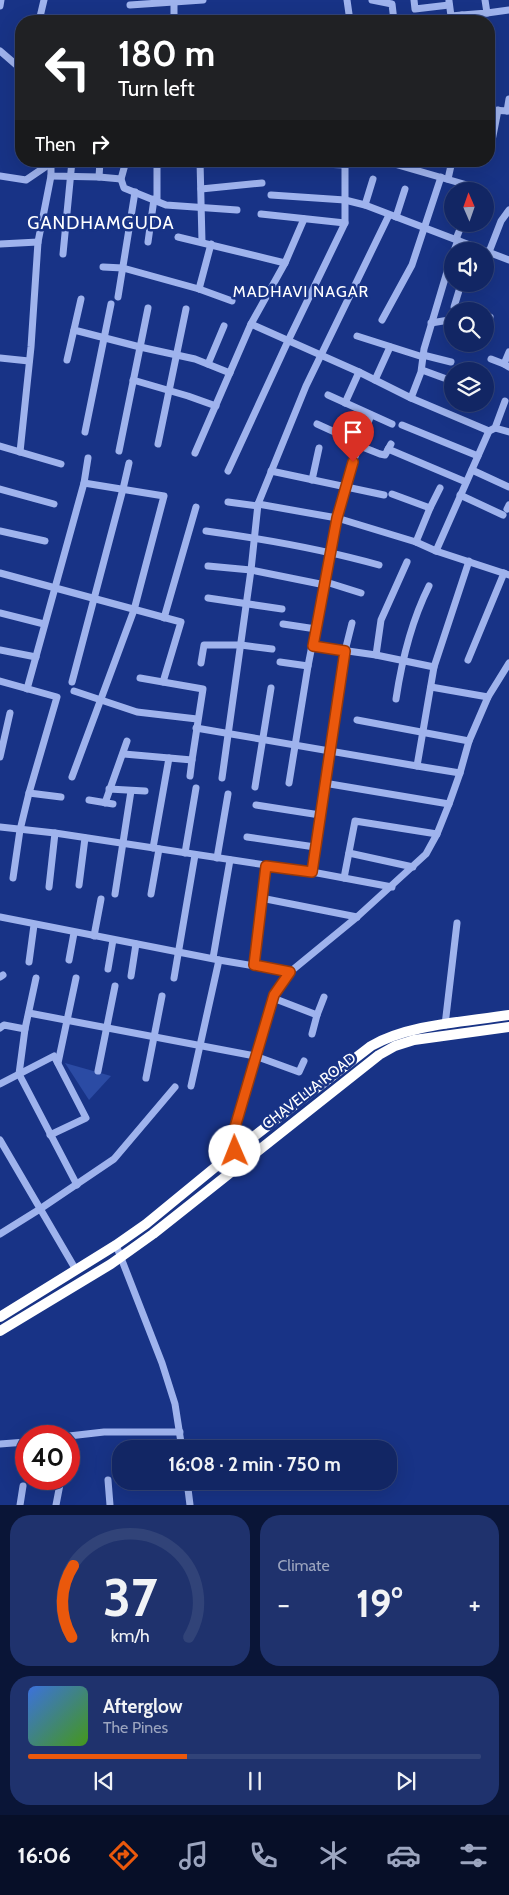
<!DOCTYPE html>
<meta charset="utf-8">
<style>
:root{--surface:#122664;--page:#1f326d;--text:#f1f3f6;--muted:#9ca5bf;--line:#314378;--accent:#ea580c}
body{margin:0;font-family:Cabin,sans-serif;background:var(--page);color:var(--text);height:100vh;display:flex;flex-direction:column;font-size:19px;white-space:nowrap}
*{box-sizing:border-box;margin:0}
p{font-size:16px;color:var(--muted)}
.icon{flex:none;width:28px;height:28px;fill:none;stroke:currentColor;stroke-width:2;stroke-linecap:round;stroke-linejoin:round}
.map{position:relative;height:1505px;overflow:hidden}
.side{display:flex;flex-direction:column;gap:10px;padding:10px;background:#0a1537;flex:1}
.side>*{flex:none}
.hud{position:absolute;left:15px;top:15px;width:480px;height:152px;border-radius:20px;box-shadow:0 5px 20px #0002,0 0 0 1px var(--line);background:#202124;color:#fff;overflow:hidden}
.needle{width:32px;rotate:358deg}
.tools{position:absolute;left:444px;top:182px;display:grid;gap:10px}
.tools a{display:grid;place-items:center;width:50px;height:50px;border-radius:50%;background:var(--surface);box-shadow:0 5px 20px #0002,0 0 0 1px var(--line);font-size:25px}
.speed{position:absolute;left:15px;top:1425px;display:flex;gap:10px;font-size:25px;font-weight:700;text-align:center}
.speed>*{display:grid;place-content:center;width:65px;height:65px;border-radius:50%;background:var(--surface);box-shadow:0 5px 20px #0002,0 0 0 1px var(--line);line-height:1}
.speed .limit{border:8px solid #d22;background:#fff;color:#111}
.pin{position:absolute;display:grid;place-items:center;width:42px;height:42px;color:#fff;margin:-51px -21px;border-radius:50% 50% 50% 0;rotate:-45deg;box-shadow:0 0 5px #0007}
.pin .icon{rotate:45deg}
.me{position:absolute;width:55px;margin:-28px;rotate:359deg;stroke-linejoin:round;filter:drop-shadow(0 0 4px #0008)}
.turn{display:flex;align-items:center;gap:18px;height:105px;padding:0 20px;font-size:22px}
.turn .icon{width:65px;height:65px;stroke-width:2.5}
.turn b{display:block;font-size:35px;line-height:42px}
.then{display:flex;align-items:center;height:48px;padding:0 20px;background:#0003;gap:10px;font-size:19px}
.big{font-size:38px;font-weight:700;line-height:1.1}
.side .tile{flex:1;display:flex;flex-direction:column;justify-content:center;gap:8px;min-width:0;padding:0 18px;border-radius:20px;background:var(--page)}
.side .dial{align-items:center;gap:0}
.dial svg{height:130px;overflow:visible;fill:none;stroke:var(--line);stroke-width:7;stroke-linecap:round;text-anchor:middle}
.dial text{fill:var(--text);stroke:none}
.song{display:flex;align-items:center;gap:15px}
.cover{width:60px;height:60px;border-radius:8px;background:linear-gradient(135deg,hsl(220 70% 55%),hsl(100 70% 35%))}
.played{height:5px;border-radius:2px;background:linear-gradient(90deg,var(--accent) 35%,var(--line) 35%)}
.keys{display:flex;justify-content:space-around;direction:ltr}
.heat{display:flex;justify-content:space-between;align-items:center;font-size:28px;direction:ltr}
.side .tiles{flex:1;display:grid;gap:10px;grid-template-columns:1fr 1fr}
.tile:last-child{grid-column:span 2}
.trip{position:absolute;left:112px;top:1440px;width:285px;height:50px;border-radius:20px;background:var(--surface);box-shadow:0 5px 20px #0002,0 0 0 1px var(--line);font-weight:700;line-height:50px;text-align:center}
.tab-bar{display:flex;height:80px;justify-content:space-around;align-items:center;background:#070f28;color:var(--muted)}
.tab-bar .icon{width:35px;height:35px}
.tab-bar .current{color:var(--accent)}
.tab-bar b{font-size:22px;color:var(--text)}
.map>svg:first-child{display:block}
</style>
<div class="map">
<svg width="509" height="1505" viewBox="0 0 509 1505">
<rect width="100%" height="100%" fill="#183386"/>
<polygon fill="#2b4ba4" points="65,1063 111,1076 89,1100"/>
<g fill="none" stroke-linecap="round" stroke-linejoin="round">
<g stroke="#9fb3ed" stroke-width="7">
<polyline points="174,0 174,21"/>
<polyline points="347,0 350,21"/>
<polyline points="372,0 392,4 394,21"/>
<polyline points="414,0 415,9 449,5"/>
<polyline points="449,1 451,16 462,15 463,21"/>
<polyline points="130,5 203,0"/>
<polyline points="0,6 1,0"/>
<polyline points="487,13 509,10"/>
<polyline points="462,15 487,13 485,0"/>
<polyline points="39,21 44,0"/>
<polyline points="489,41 490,41"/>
<polyline points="0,51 21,69"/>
<polyline points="489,110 509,111"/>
<polyline points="507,111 509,99"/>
<polyline points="489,156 498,110"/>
<polyline points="51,161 51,176 99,177 121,179"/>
<polyline points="126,161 121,179 124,188 166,205 237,210"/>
<polyline points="200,161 202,242"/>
<polyline points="291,161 299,163 345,165"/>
<polyline points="384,161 481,189"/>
<polyline points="0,176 26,180 51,163"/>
<polyline points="99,177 100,161"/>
<polyline points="448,179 452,161"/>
<polyline points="201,189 262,183"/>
<polyline points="271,195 345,200 365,205 509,260"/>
<polyline points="157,200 157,161"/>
<polyline points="365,205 373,179"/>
<polyline points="261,214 345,223"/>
<polyline points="396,217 405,189"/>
<polyline points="178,237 285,263"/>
<polyline points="456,239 462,224"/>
<polyline points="148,242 154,199"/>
<polyline points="0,244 38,242"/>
<polyline points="454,251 458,240"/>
<polyline points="489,252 501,221 509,210"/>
<polyline points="63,254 72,161"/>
<polyline points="103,267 123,268 199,289 232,301"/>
<polyline points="461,284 454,307 457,310 466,311"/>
<polyline points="199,289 211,244"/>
<polyline points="118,297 135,192"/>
<polyline points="485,315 490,317"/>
<polyline points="382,320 412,265 441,177"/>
<polyline points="431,323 449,320 452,315"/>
<polyline points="251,324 359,372 411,398 489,431"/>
<polyline points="74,330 140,347 195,359 230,373"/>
<polyline points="357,336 423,357"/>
<polyline points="509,352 504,364 509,367"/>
<polyline points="423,355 451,362"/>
<polyline points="0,358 29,361"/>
<polyline points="491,359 504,364"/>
<polyline points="67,360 81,299"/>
<polyline points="208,364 224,326"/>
<polyline points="422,370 452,381"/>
<polyline points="133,380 188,396 216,406"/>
<polyline points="375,380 390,347"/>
<polyline points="449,394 452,387"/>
<polyline points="328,395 392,424"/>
<polyline points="411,398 421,372 424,349 452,255"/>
<polyline points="345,403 359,372"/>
<polyline points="317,424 361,444"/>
<polyline points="402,425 478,456"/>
<polyline points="495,428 509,432"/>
<polyline points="85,432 111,304"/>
<polyline points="158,444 186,309"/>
<polyline points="0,446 61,464"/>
<polyline points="360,446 380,454 385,455 391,444"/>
<polyline points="388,449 466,482"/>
<polyline points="119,451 148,308"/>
<polyline points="20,452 31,347 38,242 51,176"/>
<polyline points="195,453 251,324 285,263 304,219"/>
<polyline points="472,470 509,487"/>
<polyline points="228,471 288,341 345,223 345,161"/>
<polyline points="271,471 384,495"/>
<polyline points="312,480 319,448"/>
<polyline points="0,489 54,504"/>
<polyline points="392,494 430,508 440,488"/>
<polyline points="460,495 503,515"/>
<polyline points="228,502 258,506"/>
<polyline points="258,504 337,518 416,542 436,551 509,575"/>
<polyline points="507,509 509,505"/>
<polyline points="0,531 45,541"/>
<path d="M 206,531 C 264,539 322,549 379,565"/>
<polyline points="416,542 430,508"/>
<polyline points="436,551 489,431 495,428 505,401"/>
<polyline points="208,566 251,570 325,585"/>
<polyline points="0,573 181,622 163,682"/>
<polyline points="326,582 361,593"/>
<polyline points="208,598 282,609"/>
<polyline points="0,613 44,624"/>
<polyline points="164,618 196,507"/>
<polyline points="283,624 316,629"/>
<polyline points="313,646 376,655 434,667"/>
<polyline points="0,650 36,657"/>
<polyline points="376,655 381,620 407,562"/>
<polyline points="468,660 504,573"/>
<polyline points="280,662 308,666"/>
<polyline points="201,663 204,645 241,645 272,649"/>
<polyline points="0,681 57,697 29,793 20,830 13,878"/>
<polyline points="72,682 123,489 129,463"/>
<polyline points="431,687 488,697"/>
<polyline points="27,689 84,483 88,458"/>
<polyline points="74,691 137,712 197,719"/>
<path d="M 396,699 C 402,659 411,622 429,586"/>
<polyline points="357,720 469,741"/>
<polyline points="196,728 417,766 434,667 469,561"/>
<polyline points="124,754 192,760 203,689 140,678"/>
<polyline points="0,757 10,713"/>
<polyline points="417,766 460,773"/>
<polyline points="190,776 192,760"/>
<polyline points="72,777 134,610 164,496 84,483"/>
<polyline points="222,778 251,570 258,504 306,386 389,215"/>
<polyline points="289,783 308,666 337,518 353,462 371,415"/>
<polyline points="324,783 449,804"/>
<polyline points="255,787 271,688"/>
<polyline points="109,789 145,791"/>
<polyline points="29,793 61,797"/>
<polyline points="89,800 113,804"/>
<polyline points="105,803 127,741"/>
<polyline points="256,805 320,815"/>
<polyline points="0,827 55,833 312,872 392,887"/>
<polyline points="247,837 315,847"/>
<polyline points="153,848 169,758"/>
<polyline points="185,853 196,788"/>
<polyline points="349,853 413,867"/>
<polyline points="217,858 228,794"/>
<polyline points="312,872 345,651 352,623"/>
<polyline points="344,878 355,821 437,834"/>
<polyline points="79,885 85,838"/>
<polyline points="49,887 55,833"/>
<polyline points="115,894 131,791"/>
<polyline points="151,894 159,849"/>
<polyline points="261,898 357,917"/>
<polyline points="0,917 219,960 290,972"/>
<polyline points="94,936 101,899"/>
<polyline points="213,958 230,860"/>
<polyline points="69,960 74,933"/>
<polyline points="29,962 34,925"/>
<polyline points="254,965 266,866"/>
<polyline points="108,969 113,940"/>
<polyline points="131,976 136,944"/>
<polyline points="0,977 3,975"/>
<polyline points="36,978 25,1029 19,1074 77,1185"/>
<polyline points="174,978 195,855"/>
<polyline points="273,998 317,1015 324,997"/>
<polyline points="29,1013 255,1056 299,1072 304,1061"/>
<polyline points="445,1025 457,923"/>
<polyline points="0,1028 4,1025 25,1029"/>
<polyline points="312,1034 317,1015"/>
<polyline points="58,1063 76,978"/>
<polyline points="98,1071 115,986"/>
<polyline points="146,1078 162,996"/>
<polyline points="0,1084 54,1056 86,1118 50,1135"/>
<polyline points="191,1086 219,960"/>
<polyline points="0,1140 76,1270"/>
<polyline points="241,1164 233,1142 233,1134 273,995 279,985 290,972 357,917 426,854 437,834 449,804 460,773 469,741 488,697 509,663"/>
<polyline points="0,1234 40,1209 114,1159 175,1087"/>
<polyline points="116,1245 162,1363 175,1404 182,1449"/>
<polyline points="69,1436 104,1432 180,1432"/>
<polyline points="0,1444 26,1442"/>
<polyline points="108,1480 110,1505"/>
<polyline points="187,1481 190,1505"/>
<polyline points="20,1505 23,1486"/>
<polyline points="56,1505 61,1479"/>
</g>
<g stroke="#fff" stroke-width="10">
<path d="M 0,1317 L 116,1245 L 146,1224 L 235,1151 L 371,1046 C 409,1024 465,1022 509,1015"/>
<polyline points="0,1331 111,1264 153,1234 379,1055 395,1046 414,1040 509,1027"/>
</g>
</g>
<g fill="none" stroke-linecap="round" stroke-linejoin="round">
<defs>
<polyline id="route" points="235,1151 233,1142 233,1134 274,995 290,972 254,965 266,866 312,872 345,651 313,646 337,518 353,462"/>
</defs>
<use href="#route" stroke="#983908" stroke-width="12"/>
<use href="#route" stroke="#ea580c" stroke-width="9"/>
</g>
<g text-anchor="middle" stroke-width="5" stroke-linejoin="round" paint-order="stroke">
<g font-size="15" fill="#fff" stroke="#183386">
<text transform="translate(309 1091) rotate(-38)" y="5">CHAVELLA ROAD</text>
</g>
<g font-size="16" letter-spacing="1" fill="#fff" stroke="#183386">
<text x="301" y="297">MADHAVI NAGAR</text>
</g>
<g font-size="18" letter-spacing="1" fill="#fff" stroke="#183386">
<text x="101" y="229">GANDHAMGUDA</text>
</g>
</g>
</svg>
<div class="tools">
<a><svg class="needle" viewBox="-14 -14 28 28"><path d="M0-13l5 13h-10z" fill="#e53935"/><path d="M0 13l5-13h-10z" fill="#9ca5bf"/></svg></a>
<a><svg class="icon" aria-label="sound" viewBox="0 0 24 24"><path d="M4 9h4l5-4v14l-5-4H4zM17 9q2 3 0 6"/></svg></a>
<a><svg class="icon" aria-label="search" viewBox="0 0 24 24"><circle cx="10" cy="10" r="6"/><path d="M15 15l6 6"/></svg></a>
<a><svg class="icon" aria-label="layers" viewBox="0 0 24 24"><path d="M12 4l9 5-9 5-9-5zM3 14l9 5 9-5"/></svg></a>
</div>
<div class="speed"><div class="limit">40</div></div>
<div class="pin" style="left:353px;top:462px;background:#d93025"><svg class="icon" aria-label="arrive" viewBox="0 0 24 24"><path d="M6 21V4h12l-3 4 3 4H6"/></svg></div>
<svg class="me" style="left:235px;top:1151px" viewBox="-20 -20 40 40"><circle r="19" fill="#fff"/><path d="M0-13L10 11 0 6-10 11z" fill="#ea580c"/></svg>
<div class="trip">16:08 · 2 min · 750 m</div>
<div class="hud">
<div class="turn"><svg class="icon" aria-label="left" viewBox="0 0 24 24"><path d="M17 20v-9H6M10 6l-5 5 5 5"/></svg><div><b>180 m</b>Turn left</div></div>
<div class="then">Then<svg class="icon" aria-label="right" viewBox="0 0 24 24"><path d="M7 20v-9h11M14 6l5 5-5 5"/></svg></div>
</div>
</div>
<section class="side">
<div class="tiles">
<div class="tile dial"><svg viewBox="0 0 100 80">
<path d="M14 69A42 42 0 1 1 86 69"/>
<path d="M14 69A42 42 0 0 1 15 25" stroke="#ea580c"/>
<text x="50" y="56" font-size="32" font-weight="700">37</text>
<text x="50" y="72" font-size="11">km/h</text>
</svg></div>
<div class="tile"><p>Climate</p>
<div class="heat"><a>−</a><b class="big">19°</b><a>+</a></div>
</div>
<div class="tile">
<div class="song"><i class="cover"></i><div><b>Afterglow</b><p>The Pines</p></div></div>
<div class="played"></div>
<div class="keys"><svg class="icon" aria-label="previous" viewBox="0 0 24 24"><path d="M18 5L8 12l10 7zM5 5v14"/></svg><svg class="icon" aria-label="pause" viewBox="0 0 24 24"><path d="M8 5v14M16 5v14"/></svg><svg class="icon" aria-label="next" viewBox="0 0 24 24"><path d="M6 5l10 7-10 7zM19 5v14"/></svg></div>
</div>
</div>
</section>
<nav class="tab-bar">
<b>16:06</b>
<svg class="icon current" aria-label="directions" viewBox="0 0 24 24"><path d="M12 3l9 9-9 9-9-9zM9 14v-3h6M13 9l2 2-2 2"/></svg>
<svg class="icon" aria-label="music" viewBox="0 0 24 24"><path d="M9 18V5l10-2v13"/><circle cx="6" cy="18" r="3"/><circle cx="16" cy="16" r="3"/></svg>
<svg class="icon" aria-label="phone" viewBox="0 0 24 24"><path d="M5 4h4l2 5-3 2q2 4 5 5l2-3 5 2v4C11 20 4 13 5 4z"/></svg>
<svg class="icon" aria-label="climate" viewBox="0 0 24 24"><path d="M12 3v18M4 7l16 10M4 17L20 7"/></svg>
<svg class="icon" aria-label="car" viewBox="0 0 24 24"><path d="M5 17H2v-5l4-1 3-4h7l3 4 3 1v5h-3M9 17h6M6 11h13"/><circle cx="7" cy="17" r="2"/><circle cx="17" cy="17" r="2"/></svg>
<svg class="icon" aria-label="filters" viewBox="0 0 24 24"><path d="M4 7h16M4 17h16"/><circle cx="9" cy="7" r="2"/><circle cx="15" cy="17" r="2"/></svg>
</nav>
